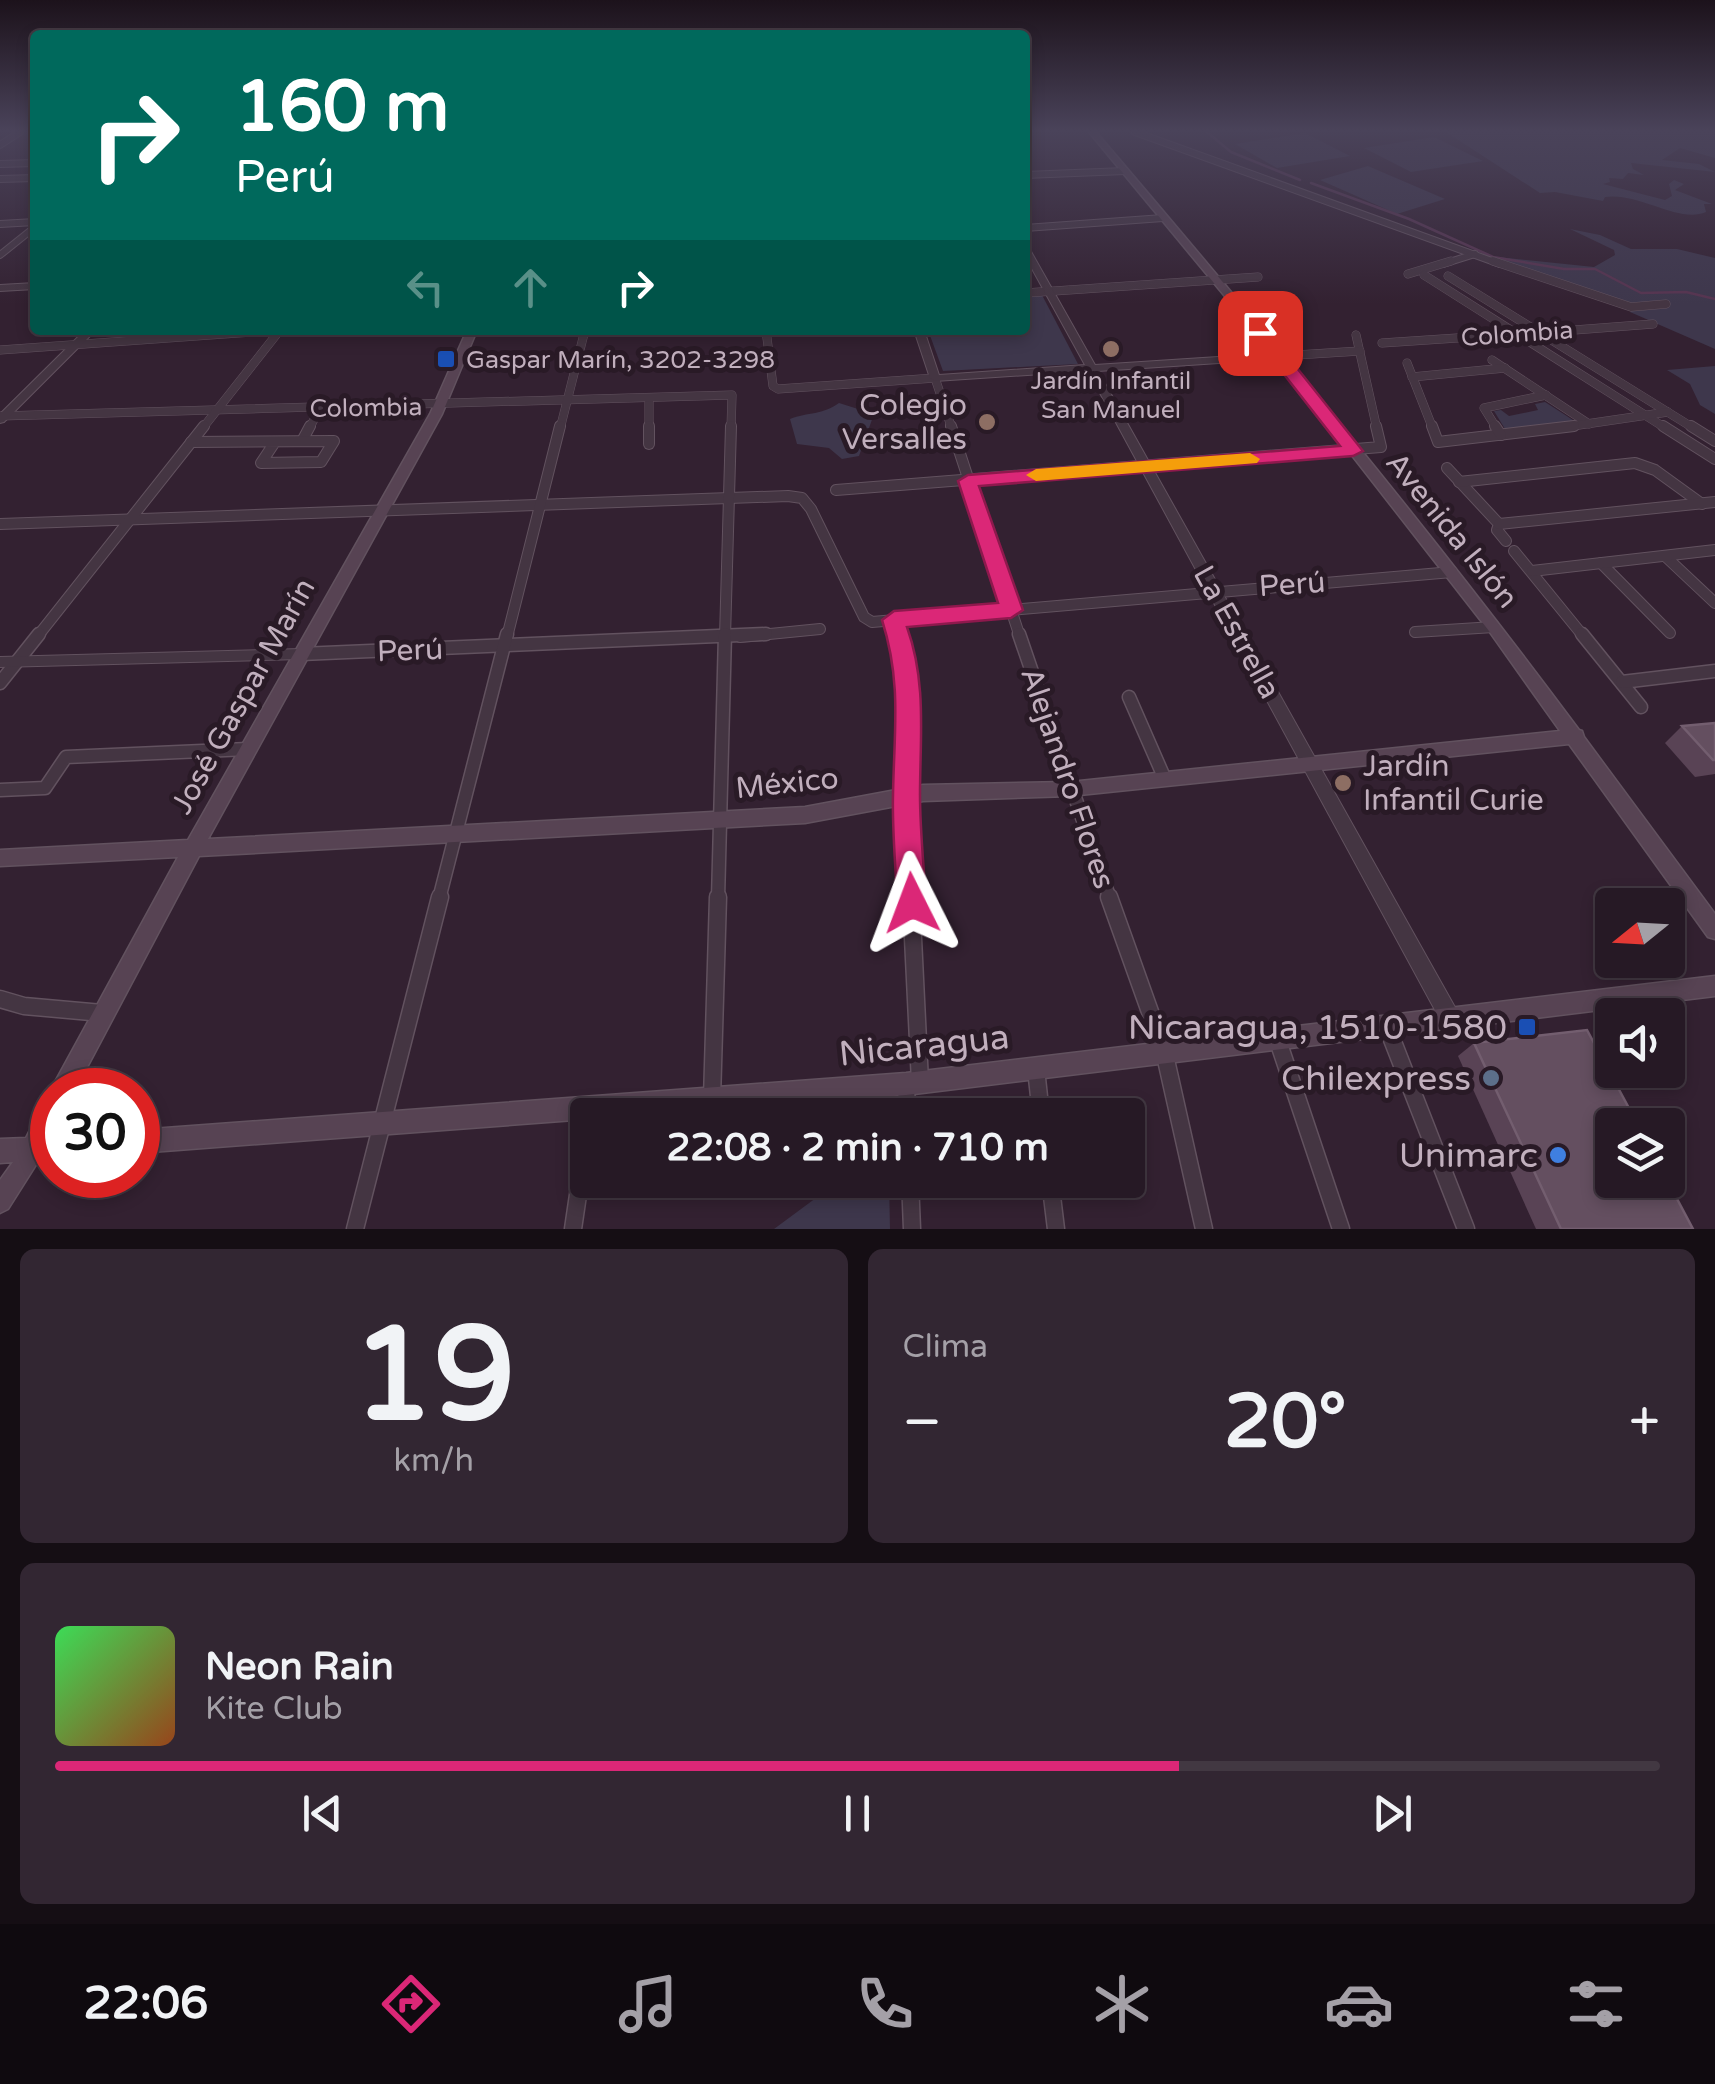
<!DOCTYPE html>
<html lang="es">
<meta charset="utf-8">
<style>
:root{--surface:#261925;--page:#322632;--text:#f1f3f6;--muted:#a4a0a7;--line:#423842;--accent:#db2777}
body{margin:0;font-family:"Varela Round",sans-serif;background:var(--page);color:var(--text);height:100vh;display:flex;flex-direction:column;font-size:38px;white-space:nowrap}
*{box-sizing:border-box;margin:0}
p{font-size:32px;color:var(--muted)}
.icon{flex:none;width:55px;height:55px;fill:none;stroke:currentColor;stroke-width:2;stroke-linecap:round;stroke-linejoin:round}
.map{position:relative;height:1229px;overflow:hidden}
.sheet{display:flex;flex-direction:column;gap:20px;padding:20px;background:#150e14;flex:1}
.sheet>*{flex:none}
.banner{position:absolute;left:30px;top:30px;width:1000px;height:305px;border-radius:10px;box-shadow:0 5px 15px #0003,0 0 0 2px var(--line);background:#00695c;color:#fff;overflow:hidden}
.needle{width:65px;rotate:252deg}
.controls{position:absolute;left:1595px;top:888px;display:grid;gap:20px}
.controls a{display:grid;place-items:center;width:90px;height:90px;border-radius:10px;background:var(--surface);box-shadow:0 5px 15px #0003,0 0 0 2px var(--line);font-size:50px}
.speed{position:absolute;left:30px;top:1068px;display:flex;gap:20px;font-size:50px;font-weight:700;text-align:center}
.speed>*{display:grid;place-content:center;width:130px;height:130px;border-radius:50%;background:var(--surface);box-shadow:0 5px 15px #0003,0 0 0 2px var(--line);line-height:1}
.speed .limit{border:15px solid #d22;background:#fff;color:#111}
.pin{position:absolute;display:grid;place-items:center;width:85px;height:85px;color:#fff;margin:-42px;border-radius:20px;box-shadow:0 5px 15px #0006}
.me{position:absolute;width:110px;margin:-55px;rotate:357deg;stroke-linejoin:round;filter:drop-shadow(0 0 8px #0008)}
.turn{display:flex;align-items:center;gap:35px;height:210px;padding:0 40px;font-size:45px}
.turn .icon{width:130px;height:130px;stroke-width:2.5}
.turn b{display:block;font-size:70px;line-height:85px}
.lanes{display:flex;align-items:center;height:95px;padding:0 40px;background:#0003;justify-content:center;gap:50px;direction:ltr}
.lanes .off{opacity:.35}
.big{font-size:75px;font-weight:800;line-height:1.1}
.sheet .tile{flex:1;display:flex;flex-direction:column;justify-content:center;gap:15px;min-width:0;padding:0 35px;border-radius:15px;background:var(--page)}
.sheet .dial{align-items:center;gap:0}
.dial b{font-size:130px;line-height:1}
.song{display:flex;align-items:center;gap:30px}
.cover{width:120px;height:120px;border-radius:15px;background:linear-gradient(135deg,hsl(130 70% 55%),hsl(20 70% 35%))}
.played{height:10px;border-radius:5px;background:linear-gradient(90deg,var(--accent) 70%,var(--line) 70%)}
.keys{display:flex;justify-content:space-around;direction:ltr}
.heat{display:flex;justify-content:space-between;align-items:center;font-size:55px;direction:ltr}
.sheet .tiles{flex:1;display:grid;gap:20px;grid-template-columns:1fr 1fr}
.tile:last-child{grid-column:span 2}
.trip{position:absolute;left:570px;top:1098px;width:575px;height:100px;border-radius:10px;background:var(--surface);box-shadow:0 5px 15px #0003,0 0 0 2px var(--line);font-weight:800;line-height:100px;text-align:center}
.menu{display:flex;height:160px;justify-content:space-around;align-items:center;background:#0f0a0f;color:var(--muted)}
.menu .icon{width:70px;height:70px}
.menu .current{color:var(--accent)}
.menu b{font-size:45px;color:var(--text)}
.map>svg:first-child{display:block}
</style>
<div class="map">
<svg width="1715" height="1229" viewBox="0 0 1715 1229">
<rect width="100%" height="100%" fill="#332131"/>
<g fill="#3e374c">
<path d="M 1446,132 L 1715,132 L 1715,158 L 1680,148 L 1662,160 L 1699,164 L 1715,172 L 1631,163 L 1633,169 L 1644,175 L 1628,173 L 1623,179 L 1609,178 L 1610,182 L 1603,184 L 1665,200 L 1672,196 L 1669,184 L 1674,180 L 1684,184 L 1675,190 L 1712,204 L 1704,204 L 1706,212 C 1679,224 1639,192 1605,197 L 1603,201 L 1555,192 L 1540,193 Z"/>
<polygon points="1305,133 1350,156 1277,168 1235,144"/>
<polygon points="1434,137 1483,161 1411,172 1364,148"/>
<polygon points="1368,166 1445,199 1397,214 1320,180"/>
<polygon points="1570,229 1600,235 1631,249 1677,249 1715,258 1715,349 1630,312 1637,305 1488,256 1594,267 1615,255 1614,250"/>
<polygon points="1042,295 1078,364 943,371 928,330 1025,330 1025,296"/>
<polygon points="1715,366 1715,414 1700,405 1690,384 1667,370"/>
<polygon points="1545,402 1576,422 1505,429 1494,411 1501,410 1509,416 1538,410 1535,404"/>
<path d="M 839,403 L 874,414 L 859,456 L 842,459 L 829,448 L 797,444 L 790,419 C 808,412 823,415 839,403 Z"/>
<polygon points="829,1180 889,1180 890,1229 774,1229 820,1195"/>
</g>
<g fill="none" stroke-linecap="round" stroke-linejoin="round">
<g stroke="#573551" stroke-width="2.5">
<polyline points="1207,132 1231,152 1300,180"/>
<polyline points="1311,183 1409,219 1493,257 1564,269 1595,269 1641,293 1686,292 1715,299"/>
</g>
<defs>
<g id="minor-far4">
<polyline points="1135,132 1500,264"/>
<polyline points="0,145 20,132"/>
<polyline points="0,164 35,163"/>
<polyline points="1025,175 1125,171"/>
<polyline points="0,179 35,178"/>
<polyline points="0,224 35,222"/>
<polyline points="1025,228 1163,218"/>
<polyline points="0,255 35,227"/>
<polyline points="1443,264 1475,254"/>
</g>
<g id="minor-far3">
<polyline points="1493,261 1631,307 1666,304"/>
<polyline points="1408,274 1451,261"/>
<polyline points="1424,275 1667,429"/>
<polyline points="1448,276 1695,429"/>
<polyline points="1025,293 1258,277"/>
<polyline points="766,330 773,386 778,389 935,378 952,429"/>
<polyline points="1535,333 1653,324"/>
<polyline points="1356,335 1377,429"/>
<polyline points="1382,343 1517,334"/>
<polyline points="0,350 279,330"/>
<polyline points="1280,356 1360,351"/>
<polyline points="1492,360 1589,424"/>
<polyline points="1407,363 1433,429"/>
<polyline points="1412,377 1505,368"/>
<polyline points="649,398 649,429"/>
<polyline points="0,416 732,395 731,429"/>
<polyline points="202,429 280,330"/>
<polyline points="309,429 320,408"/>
<polyline points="560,429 585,330"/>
<polyline points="1497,429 1484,408 1546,395"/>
<polyline points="1552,429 1668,412"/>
</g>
<g id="minor-far2">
<polyline points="649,426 649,444"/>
<polyline points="951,426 1020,637"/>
<polyline points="1432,426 1438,442 1574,426"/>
<polyline points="1495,426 1501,435"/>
<polyline points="1663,426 1715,459"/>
<polyline points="1691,426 1715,441"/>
<polyline points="302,441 310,426"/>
<polyline points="191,442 334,441 321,462 261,463 275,442"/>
<polyline points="1447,468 1499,524 1497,530 1506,541"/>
<polyline points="1459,482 1635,463 1655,470 1702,504"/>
<polyline points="836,490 1381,447 1376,426"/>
<polyline points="0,524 788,496 802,498 811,509 864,617 872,622 1452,572"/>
<polyline points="1499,524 1715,502"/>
<polyline points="1514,551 1584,637"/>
<polyline points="1665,556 1715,603"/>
<polyline points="1601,563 1670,633"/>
<polyline points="1532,571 1715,550"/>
<polyline points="893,620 898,637"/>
<polyline points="1415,632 1494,627"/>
<polyline points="37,637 204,426"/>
<polyline points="507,637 560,426"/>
<polyline points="725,637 731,426"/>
<polyline points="740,637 820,629"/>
</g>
<g id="minor-far1">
<polyline points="897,634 907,690 911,899"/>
<polyline points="1019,634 1110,899"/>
<polyline points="1582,634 1641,707"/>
<polyline points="301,654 766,634"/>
<polyline points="1622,682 1715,671"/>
<polyline points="0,683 39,634"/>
<polyline points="1129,697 1164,777"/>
<polyline points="0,790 45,788 66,757 248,749"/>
<polyline points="439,899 507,634"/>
<polyline points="718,899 725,634"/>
</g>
<g id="minor">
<polyline points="911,897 920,1082"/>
<polyline points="1109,897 1164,1051 1204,1229"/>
<polyline points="0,999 24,1006 102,1013"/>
<polyline points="1386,1024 1466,1229"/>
<polyline points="1277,1038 1341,1229"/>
<polyline points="1036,1069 1041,1115"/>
<polyline points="906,1084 907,1115"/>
<polyline points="712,1099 718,897"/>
<polyline points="910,1180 912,1229"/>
<polyline points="1050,1180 1056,1229"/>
<polyline points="355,1229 440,897"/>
<polyline points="573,1229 588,1127"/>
</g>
<g id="tertiary">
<polygon points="1025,245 1029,248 1095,365 1280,353 1285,356 1280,359 1098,371 1456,1009 1459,1016 1456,1023 1449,1026 1442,1023 1088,371 935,381 930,378 914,330 924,330 939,375 1085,365 1025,256"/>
<polygon points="35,283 35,289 0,291 0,285"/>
<polygon points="85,330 96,330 4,422 0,423 0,414"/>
<polygon points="301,649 306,650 308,654 306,658 301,659 0,667 0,657"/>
</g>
<g id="secondary">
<path d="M 1089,132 L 1096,132 C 1262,327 1426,524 1579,730 L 1582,731 L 1584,737 L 1715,914 L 1715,939 L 1708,937 L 1569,744 L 1070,796 L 923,801 L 805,823 L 199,856 L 75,1090 L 52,1092 L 55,1082 L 178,857 L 0,866 L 0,850 L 188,840 L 430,414 L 467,330 L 477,330 L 442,414 L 208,839 L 805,807 L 923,785 L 1070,782 L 1560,731 L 1489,631 L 1276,358 Z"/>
<polygon points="1715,976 1715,996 906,1095 644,1115 588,1115 588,1119 138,1153 138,1130 906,1073"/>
<polygon points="52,1100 52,1159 39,1160 8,1209 0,1213 0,1180 13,1162 0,1163 0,1139 26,1138 44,1103"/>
</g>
</defs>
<use href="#minor-far4" stroke="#62525f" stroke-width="8"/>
<use href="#minor-far3" stroke="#62525f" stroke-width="9"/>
<use href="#minor-far2" stroke="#62525f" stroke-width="12"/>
<use href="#minor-far1" stroke="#62525f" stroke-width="15"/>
<use href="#minor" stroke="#62525f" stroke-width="19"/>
<use href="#tertiary" stroke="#62525f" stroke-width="2"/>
<use href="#secondary" stroke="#62525f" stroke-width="3"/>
<use href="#minor-far4" stroke="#443542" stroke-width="6"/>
<use href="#minor-far3" stroke="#443542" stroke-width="8"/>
<use href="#minor-far2" stroke="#443542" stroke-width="10"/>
<use href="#minor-far1" stroke="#443542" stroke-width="12"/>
<use href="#minor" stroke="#443542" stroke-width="16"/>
<use href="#tertiary" fill="#443542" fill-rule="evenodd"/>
<use href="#secondary" fill="#574353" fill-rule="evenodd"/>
</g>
<g fill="#594355">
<polygon points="1715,723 1715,774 1695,777 1665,743 1682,726"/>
<polygon points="1474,1043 1693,1229 1536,1229 1458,1056"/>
</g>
<g fill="#644f60" stroke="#735e6f" stroke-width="2.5">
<polygon points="1715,723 1715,760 1713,760 1682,726"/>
<polygon points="1587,1030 1638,1125 1612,1125 1612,1180 1667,1180 1693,1229 1561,1229 1474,1043"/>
</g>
<linearGradient id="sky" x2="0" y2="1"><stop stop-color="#1c121b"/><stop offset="0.43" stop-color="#4a435a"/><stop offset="1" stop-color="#4a435a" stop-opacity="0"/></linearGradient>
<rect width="1715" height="304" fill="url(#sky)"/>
<path fill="#db2777" stroke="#8e194d" stroke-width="2.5" d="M 1254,329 L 1266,329 L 1363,451 L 1353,456 L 979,486 L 1023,610 L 1011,618 L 907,627 C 927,683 920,737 920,795 C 920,831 924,867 926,903 L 922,913 L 912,917 L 901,913 L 897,903 C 896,867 892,831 893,795 C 894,731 902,683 882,620 L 894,611 L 998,603 L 958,481 L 968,475 L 1340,446 L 1254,336 Z"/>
<polygon fill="#f59e0b" points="1250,453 1260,459 1257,463 1036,481 1026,475 1036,469"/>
<g fill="#8d6e63" stroke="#291a26" stroke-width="4">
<circle cx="1111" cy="349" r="10"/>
<circle cx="987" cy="422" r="10"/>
<circle cx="1343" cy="783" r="10"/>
</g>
<g fill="#1a4fb4" stroke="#291a26" stroke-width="4">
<rect x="436" y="349" width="20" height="20" rx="5"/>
<rect x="1517" y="1017" width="20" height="20" rx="5"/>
</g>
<circle fill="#5c6f8a" stroke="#291a26" stroke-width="4" cx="1491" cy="1078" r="10"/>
<circle fill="#3f7fe0" stroke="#291a26" stroke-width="4" cx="1558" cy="1155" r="10"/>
<g text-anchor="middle" stroke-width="10" stroke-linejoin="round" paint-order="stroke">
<g font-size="25" fill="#c1afbd" stroke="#291a26">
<text transform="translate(1517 333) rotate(-4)" y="9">Colombia</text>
<text transform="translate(366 407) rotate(-1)" y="9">Colombia</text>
</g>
<g font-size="25" fill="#c1afbd" stroke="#291a26" text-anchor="start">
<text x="466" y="368">Gaspar Marín, 3202-3298</text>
<text x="1111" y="389" text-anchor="middle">Jardín Infantil<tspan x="1111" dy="29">San Manuel</tspan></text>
</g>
<g font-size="30" fill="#c1afbd" stroke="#291a26" text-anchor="end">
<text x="967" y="415">Colegio<tspan x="967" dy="34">Versalles</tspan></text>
<text x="1363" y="776" text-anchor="start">Jardín<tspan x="1363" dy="34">Infantil Curie</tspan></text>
</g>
<g font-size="30" fill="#c1afbd" stroke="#291a26">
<text transform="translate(1452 530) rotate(51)" y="10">Avenida Islón</text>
<text transform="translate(1292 584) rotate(-4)" y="10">Perú</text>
<text transform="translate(1237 632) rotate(61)" y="10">La Estrella</text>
<text transform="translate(410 650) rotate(-2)" y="10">Perú</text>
<text transform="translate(243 696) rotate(-61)" y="10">José Gaspar Marín</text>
<text transform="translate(1068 778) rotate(71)" y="10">Alejandro Flores</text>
<text transform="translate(787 783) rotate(-6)" y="10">México</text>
</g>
<g font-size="35" fill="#c1afbd" stroke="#291a26" text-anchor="end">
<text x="1507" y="1039">Nicaragua, 1510-1580</text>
<text x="1471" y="1090">Chilexpress</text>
<text x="1538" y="1167">Unimarc</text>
</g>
<g font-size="35" fill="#c1afbd" stroke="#291a26">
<text transform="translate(924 1045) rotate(-6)" y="12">Nicaragua</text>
</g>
</g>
</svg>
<div class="controls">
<a><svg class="needle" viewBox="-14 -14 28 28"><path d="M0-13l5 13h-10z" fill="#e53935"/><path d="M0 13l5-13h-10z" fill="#a4a0a7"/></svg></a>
<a><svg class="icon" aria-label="sound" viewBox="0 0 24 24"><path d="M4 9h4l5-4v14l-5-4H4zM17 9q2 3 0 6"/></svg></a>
<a><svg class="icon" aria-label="layers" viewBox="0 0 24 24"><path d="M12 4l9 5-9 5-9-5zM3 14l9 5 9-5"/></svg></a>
</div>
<div class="speed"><div class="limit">30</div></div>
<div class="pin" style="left:1260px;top:333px;background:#d93025"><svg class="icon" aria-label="arrive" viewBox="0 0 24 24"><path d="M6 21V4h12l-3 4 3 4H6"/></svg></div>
<svg class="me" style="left:912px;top:903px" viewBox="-20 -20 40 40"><path d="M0-17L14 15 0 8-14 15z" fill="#db2777" stroke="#fff" stroke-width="4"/></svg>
<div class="trip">22:08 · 2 min · 710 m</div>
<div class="banner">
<div class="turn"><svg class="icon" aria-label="right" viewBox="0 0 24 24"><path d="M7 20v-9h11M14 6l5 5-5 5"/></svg><div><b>160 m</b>Perú</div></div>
<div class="lanes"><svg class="icon off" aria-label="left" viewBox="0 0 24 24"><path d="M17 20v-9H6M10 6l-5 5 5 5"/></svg><svg class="icon off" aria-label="ahead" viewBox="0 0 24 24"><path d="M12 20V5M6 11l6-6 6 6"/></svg><svg class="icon" aria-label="right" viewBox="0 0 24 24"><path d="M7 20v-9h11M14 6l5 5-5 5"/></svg></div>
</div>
</div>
<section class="sheet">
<div class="tiles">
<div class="tile dial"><b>19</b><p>km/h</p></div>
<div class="tile"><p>Clima</p>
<div class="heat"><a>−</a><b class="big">20°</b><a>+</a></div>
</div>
<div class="tile">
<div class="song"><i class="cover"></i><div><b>Neon Rain</b><p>Kite Club</p></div></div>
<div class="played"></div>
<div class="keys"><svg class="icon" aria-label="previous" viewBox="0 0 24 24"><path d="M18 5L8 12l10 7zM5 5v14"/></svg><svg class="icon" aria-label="pause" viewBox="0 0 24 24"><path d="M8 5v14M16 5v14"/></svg><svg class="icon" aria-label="next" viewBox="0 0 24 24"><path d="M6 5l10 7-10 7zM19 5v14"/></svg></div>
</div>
</div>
</section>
<nav class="menu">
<b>22:06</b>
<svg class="icon current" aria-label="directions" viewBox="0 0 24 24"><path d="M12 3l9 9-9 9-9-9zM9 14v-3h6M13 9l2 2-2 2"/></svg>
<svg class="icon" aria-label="music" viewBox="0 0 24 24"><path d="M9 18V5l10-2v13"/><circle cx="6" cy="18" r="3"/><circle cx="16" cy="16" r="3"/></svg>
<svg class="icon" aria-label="phone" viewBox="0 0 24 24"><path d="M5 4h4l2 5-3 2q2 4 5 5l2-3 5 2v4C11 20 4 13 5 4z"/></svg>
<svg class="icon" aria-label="climate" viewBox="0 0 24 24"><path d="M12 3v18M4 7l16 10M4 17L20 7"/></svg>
<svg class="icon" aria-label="car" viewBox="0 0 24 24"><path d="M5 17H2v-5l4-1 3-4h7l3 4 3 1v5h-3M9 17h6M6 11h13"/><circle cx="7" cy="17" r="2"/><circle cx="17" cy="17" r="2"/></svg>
<svg class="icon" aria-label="filters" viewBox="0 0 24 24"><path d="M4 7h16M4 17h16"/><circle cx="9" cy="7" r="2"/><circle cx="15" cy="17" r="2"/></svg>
</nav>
